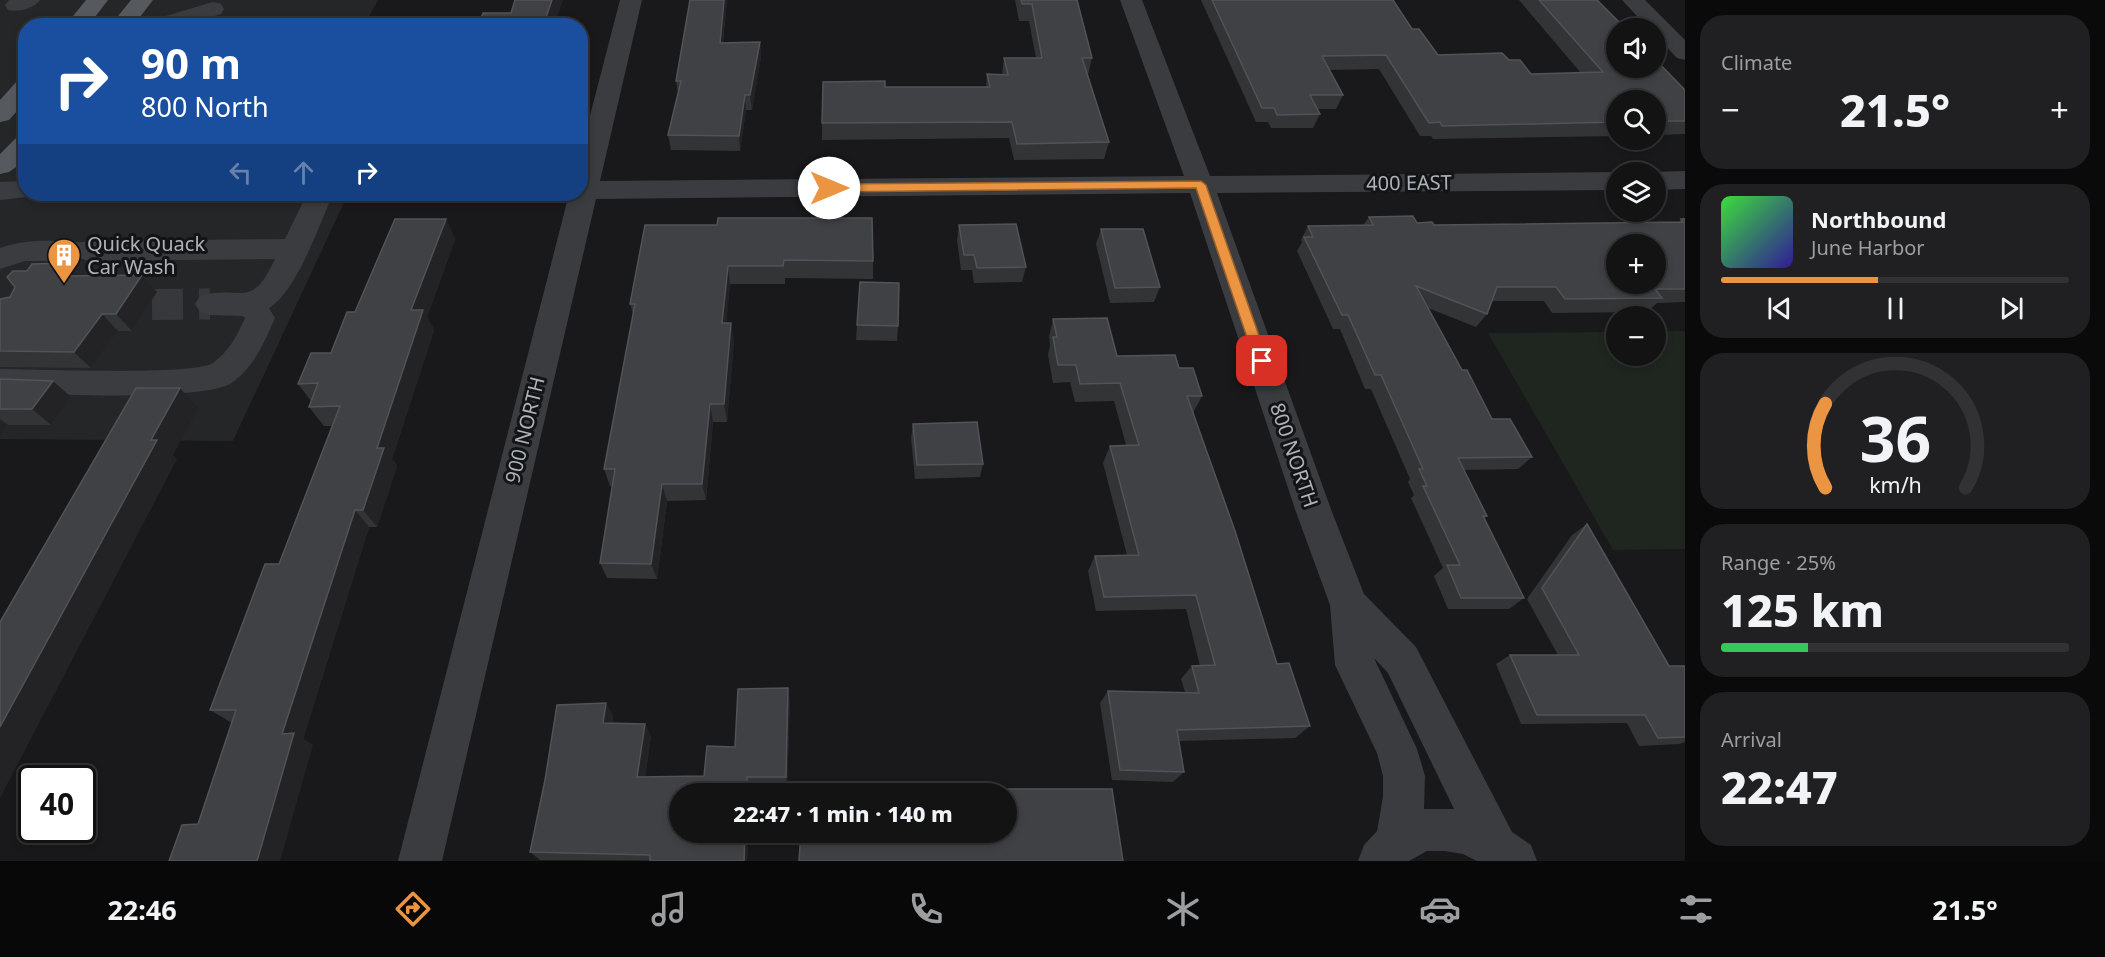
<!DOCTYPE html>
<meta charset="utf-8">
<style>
:root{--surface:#131314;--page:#202022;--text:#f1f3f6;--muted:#9d9ea0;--line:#323234;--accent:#eb9441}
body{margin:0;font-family:"Noto Sans",sans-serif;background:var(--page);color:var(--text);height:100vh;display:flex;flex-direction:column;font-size:22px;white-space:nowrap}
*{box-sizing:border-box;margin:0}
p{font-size:20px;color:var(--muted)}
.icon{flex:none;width:33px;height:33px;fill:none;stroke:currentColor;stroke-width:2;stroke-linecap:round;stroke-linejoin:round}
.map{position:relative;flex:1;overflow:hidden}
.drawer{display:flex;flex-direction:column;gap:15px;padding:15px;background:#0a0a0b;width:420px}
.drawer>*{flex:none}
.top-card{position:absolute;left:18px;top:18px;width:570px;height:183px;border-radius:24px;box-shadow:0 3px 9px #0003,0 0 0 2px var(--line);background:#1a4fa0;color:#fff;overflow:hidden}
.buttons{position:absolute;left:1606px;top:18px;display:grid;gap:12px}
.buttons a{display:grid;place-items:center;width:60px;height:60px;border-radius:50%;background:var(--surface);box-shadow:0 3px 9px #0003,0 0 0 2px var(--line);font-size:30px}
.speed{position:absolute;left:18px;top:765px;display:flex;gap:12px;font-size:30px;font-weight:700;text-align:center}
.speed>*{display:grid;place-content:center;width:78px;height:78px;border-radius:50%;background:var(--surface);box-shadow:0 3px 9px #0003,0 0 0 2px var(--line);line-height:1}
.speed .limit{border:3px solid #111;border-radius:9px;background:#fff;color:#111}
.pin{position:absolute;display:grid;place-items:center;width:51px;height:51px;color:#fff;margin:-26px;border-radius:12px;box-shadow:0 3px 9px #0006}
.me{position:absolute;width:66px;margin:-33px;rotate:90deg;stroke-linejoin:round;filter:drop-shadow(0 0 4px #0008)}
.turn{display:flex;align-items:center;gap:21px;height:126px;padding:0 24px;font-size:27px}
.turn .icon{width:78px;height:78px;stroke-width:2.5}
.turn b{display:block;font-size:42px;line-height:51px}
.lanes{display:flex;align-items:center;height:57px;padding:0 24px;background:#0003;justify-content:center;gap:30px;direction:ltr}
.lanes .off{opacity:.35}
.big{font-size:45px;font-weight:800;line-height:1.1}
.drawer .card{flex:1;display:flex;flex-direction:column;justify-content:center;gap:9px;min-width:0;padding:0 21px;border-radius:24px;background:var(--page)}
.drawer .dial{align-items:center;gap:0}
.dial svg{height:156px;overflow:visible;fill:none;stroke:var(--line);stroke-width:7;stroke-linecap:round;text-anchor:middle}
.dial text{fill:var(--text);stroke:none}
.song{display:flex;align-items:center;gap:18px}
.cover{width:72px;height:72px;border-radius:9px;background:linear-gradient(135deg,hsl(120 70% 55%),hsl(250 70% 35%))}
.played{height:6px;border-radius:3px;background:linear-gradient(90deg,var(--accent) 45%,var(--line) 45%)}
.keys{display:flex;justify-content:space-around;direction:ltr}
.heat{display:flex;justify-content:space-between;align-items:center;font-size:33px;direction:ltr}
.charge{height:9px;border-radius:4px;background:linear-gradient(90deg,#34c759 25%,var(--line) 0)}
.trip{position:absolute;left:669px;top:783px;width:348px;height:60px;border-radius:30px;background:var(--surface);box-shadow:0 3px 9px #0003,0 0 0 2px var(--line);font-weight:800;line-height:60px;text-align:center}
.tabs{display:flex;height:96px;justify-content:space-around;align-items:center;background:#080808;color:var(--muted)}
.tabs .icon{width:42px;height:42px}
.tabs .current{color:var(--accent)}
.tabs b{font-size:27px;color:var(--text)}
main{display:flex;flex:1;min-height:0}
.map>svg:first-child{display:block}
</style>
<main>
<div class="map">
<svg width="1685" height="861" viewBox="0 0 1685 861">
<rect width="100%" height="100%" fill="#19191b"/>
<polygon fill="#252628" points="0,0 378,0 364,25 26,26 26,194 348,194 233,441 0,439"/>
<polygon fill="#1f261f" points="1656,331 1685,331 1685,549 1613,550 1488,333 1617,332 1617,356 1656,356"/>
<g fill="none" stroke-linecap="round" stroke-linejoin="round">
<polyline stroke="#36383b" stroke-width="31" stroke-dasharray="31 16" stroke-linecap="butt" points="105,305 210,304"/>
<polyline stroke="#404347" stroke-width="3" stroke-dasharray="2 3" stroke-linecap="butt" points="1627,212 1635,223"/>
<polyline stroke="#404347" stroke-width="4" stroke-dasharray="3 4.5" stroke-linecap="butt" points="1634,221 1637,225"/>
<g fill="#3a3c40" fill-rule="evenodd">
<path d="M 9,0 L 40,0 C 33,9 19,12 8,10 L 5,5 Z"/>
<path d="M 620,0 L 642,0 L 600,181 L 1184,176 L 1120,0 L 1142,0 L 1210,176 L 1617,172 L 1617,190 L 1217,193 L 1332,512 L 1364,594 L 1416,647 L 1512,832 L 1531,845 L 1537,861 L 1477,861 L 1463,854 L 1445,851 L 1427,851 L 1409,861 L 1358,861 L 1364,845 L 1377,831 L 1383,797 L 1383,776 L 1377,753 L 1335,665 L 1330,605 L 1296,512 L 1190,193 L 596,199 L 442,861 L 398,861 L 569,194 L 580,194 L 580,154 ZM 1374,658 L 1388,673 L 1454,809 L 1424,809 L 1425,776 L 1417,749 Z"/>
<polygon points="1622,0 1645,0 1685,40 1685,60 1677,58 1656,36 1656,28 1648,28"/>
<polygon points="213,2 221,4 224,9 221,14 182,26 154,26 159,18"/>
<polygon points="1685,171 1685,189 1656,190 1656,172"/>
<polygon points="26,181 26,194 37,194 35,196 0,200 0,182"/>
<path d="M 307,194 L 333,194 C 319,225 297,291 269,308 L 275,318 C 264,343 255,365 233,382 C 207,402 41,394 0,393 L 0,369 C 33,369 194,376 213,363 C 229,351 237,336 245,318 L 243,316 L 210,315 L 200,312 L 195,304 L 200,296 C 242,284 250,312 275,259 L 88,261 L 80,258 L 71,261 L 25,261 L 0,269 L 0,248 C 18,242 35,240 54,241 C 65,241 77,244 88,241 L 285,239 Z"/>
</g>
<g fill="#565a5f" fill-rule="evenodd">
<polygon points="86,0 108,0 88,26 65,26"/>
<polygon points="131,0 153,0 133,26 110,26"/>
<polygon points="26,78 26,101 9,120 0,122 0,100 18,80"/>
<polygon points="26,135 26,160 9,172 0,174 0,154 17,137"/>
</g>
</g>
<g fill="#323436">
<polygon points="690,0 727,0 723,43 760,42 761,57 752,110 746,110 740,151 671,150 668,135 678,93 676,81"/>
<polygon points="1015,0 1077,0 1092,58 1088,75 1109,142 1104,159 1014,160 1009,138 822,140 822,123 885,87 986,87 987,74 1002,75 1004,58 1036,58 1029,21 1019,21"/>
<polygon points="1201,0 1393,0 1412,29 1438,55 1509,60 1531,74 1581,73 1519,0 1597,0 1685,90 1685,134 1656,135 1656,100 1617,100 1617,136 1433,139 1431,136 1420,136 1379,69 1330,70 1343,95 1336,109 1317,109 1320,114 1313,128 1271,128 1268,122 1256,122"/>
<polygon points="1369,217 1434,225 1679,222 1681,219 1685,219 1685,302 1657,303 1647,312 1552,313 1544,301 1492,301 1487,314 1476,327 1428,308 1462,370 1492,419 1532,457 1518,469 1464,470 1487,516 1485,518 1524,598 1509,609 1448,609 1434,576 1443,568 1411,498 1414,495 1408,482 1410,479 1371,389 1365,389 1340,329 1333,329 1297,251 1302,242 1301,240 1308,226 1363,225"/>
<polygon points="446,219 455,239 427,317 434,330 392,459 397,466 377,527 369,527 303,739 313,745 198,824 232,723 210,710 279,564 333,426 324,426 309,407 311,401 298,384 331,353 355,312"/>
<polygon points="645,225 873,261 873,279 785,278 785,284 730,284 726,323 734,341 727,422 713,422 706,500 667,501 657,579 607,578 600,563 612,486 610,486 604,469 633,314 630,304"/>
<polygon points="959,225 1026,267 1022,282 974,283 972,270 961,270 957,240"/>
<polygon points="1101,229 1160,287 1154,302 1110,303 1096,244"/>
<polygon points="68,263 81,276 142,275 157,292 132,331 118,331 91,368 0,367 0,299 10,297 15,287 27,271"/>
<polygon points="1053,319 1117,356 1179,368 1202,396 1193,413 1277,664 1310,726 1295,738 1179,741 1184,772 1173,782 1112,780 1100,703 1108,691 1185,692 1181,679 1192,666 1200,666 1186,609 1096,611 1088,571 1095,556 1127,555 1103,463 1110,446 1126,445 1114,401 1075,402 1070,382 1053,383 1048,355 1050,345 1049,337"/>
<polygon points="857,325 898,326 897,341 856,340"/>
<polygon points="0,379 71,397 51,425 8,425 0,436"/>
<polygon points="913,424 983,464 980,477 915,479 911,438"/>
<polygon points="1587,524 1669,666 1685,666 1685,742 1679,744 1639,746 1627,723 1521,724 1496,664 1510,655 1558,655 1527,599 1572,535"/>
<polygon points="790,701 787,787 750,787 747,861 540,860 530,852 613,715 612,724 651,736 645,777 704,776 735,747"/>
</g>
<g fill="#232325">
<polygon points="552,0 563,0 554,26 543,26"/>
<polygon points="724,0 727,0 721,58 720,43"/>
<polygon points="760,42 761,57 752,110 750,95"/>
<polygon points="745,95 746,110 740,151 739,136"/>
<polygon points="446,219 455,239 427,317 434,330 392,459 397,466 377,527 363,510 377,448 411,310"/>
<polygon points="68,263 84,280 66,276 63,270"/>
<polygon points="728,266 730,284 725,341 722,323"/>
<polygon points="142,275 157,292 132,331 116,314"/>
<polygon points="102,314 118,331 91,368 74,352"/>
<polygon points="731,323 734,341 727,422 724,404"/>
<polygon points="53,381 71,397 51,425 32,409"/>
<polygon points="180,388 198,408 173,455 177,459 0,798 0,727 151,440"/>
<polygon points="710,404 713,422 706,500 702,484"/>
<polygon points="0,419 8,425 0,436"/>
<polygon points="662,484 667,501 657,579 651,564"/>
<polygon points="355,510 369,527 303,739 313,745 280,861 257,861 282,734"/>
<polygon points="788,688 790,701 787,787 786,777"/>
<polygon points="606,703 613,715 611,735 603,723"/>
<polygon points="645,724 651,736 644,788 637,777"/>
<polygon points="747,777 750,787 750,794 747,794"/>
<polygon points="745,832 749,832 747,861 744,861"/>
</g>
<g fill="#3f4144" stroke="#505357" stroke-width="1.5" fill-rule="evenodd">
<polygon points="515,0 552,0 543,26 478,26 483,13 511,13"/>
<polygon points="690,0 724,0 720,43 760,42 750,95 745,95 739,136 668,135 681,81 676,81"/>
<polygon points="1021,0 1077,0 1092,58 1082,58 1109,142 1017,144 1012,122 822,123 823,82 885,81 885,87 990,87 987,74 1008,75 1004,58 1042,58 1032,4 1022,4"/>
<polygon points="1212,0 1393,0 1412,29 1419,29 1438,55 1502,53 1509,60 1520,60 1531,74 1603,72 1539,0 1597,0 1625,28 1617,28 1617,68 1656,68 1656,60 1685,90 1685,121 1656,121 1656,100 1617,100 1617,122 1442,126 1440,122 1429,123 1386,55 1322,56 1343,95 1310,95 1320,114 1277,115 1274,108 1262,108"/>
<path d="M 1413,216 L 1417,223 L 1432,222 L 1434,225 L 1683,222 L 1681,219 L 1685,219 L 1685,289 L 1655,289 L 1662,298 L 1565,299 L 1556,287 L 1497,287 L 1487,314 L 1416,286 L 1462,370 L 1467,370 L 1492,419 L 1510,419 L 1532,457 L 1458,458 L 1487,516 L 1483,516 L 1524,598 L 1461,598 L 1447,565 L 1460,565 L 1423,486 L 1427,486 L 1419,469 L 1423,469 L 1381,375 L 1375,375 L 1348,315 L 1342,315 L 1304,237 L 1313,237 L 1308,226 L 1373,225 L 1369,217 ZM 1617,244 L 1656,244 L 1656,284 L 1617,284 Z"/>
<polygon points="718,218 872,218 873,261 784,260 783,266 728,266 722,323 731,323 724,404 710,404 702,484 662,484 651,564 600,563 615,469 604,469 635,304 630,304 645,225 717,225"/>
<polygon points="395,219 446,219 411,310 423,310 377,448 384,448 363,510 355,510 282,734 294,733 257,861 169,861 182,825 198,824 236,710 210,710 265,564 279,564 340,406 309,407 318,383 298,384 311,353 331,353 347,312 355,312"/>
<polygon points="1016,224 1026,267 977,268 974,255 964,255 959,225"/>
<polygon points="1101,229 1143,229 1160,287 1115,288"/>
<polygon points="68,263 63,270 70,270 66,276 142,275 116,314 102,314 74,352 0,351 0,299 10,297 15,287 7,277 13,271 27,271 32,264"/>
<polygon points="860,282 899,283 898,326 857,325"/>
<polygon points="1107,318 1117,356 1175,355 1179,368 1193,368 1202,396 1187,396 1235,531 1277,664 1289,663 1310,726 1177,730 1184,772 1120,770 1108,691 1199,693 1192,666 1215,665 1196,595 1104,597 1095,556 1139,555 1110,446 1139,445 1120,383 1080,384 1076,365 1058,365 1053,337 1057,337 1053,319"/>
<polygon points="0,379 53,381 32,409 0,409"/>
<polygon points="136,388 180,388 151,440 157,440 0,727 0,622"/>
<polygon points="977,422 983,464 917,465 913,424"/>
<polygon points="1587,524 1669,666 1685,666 1685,737 1658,738 1645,715 1537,715 1510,655 1579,655 1542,588"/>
<polygon points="788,688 786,777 747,777 747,794 680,794 680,832 745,832 744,861 650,861 650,855 530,852 545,780 557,705 606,703 603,723 645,724 637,777 704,776 707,746 735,747 738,689"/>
<polygon points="804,789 941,794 804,794"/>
<polygon points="963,789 1112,789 1123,861 799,861 801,832 1006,832 1006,794 963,794"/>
</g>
<polygon fill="#eb9441" stroke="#99602a" stroke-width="1.5" points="1201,181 1206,185 1268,361 1266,364 1257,364 1255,361 1196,188 829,192 824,188 829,184"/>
<defs>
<symbol id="building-pin" viewBox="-11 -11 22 30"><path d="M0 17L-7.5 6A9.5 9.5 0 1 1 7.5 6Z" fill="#eb9441" stroke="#141416"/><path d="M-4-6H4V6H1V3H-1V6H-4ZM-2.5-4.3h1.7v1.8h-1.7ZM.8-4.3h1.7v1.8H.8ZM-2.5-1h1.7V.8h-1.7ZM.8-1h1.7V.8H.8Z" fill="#fff"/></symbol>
</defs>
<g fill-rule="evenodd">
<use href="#building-pin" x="45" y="236" width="38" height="52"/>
</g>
<g text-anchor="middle" stroke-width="6" stroke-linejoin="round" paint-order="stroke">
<g font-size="20" fill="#acb3ba" stroke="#141416">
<text transform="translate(1409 183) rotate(-1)" y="7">400 EAST</text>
<text transform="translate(525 430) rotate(-76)" y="7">900 NORTH</text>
<text transform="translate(1294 455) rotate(71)" y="7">800 NORTH</text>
</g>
<g font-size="20" fill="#acb3ba" stroke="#141416" text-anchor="start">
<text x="87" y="251">Quick Quack<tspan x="87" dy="23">Car Wash</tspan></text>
</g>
</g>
</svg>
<div class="buttons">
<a><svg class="icon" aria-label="sound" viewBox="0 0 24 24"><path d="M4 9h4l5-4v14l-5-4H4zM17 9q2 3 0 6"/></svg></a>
<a><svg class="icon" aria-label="search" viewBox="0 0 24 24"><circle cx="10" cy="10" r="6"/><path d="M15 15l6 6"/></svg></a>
<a><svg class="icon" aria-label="layers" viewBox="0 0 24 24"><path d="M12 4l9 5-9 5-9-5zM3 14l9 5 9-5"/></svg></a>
<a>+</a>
<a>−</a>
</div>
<div class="speed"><div class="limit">40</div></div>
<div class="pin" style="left:1262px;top:361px;background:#d93025"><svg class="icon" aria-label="arrive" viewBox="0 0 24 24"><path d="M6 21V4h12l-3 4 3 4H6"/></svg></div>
<svg class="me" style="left:829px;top:188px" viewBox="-20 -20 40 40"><circle r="19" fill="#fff"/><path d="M0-13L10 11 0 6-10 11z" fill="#eb9441"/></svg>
<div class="trip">22:47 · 1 min · 140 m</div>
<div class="top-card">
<div class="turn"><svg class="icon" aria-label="right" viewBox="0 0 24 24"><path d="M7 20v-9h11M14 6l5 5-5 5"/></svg><div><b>90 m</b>800 North</div></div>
<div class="lanes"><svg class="icon off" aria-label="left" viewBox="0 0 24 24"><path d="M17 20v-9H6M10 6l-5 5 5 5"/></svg><svg class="icon off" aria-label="ahead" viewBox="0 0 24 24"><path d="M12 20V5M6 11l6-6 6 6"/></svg><svg class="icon" aria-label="right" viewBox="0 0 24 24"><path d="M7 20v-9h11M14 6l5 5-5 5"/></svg></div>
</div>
</div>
<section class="drawer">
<div class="card"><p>Climate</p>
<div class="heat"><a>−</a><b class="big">21.5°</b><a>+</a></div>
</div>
<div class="card">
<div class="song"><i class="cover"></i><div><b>Northbound</b><p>June Harbor</p></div></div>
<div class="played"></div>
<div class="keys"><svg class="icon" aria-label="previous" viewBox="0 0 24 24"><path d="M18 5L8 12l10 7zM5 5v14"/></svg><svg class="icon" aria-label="pause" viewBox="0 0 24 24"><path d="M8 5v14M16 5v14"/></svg><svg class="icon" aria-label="next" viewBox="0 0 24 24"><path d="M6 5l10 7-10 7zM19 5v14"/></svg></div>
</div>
<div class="card dial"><svg viewBox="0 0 100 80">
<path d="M14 69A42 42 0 1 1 86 69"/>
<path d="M14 69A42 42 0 0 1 14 26" stroke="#eb9441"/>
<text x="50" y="56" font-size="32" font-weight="700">36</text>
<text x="50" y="72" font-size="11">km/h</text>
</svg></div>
<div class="card"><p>Range · 25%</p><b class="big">125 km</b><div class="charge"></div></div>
<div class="card"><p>Arrival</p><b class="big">22:47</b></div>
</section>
</main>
<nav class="tabs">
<b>22:46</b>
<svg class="icon current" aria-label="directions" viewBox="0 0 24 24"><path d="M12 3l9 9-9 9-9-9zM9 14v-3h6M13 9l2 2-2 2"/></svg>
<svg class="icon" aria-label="music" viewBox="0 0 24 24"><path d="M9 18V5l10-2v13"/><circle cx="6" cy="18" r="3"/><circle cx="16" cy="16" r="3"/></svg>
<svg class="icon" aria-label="phone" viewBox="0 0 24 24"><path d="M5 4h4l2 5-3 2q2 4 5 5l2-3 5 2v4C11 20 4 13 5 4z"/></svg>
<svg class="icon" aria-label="climate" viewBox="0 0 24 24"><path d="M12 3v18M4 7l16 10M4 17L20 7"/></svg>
<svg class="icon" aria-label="car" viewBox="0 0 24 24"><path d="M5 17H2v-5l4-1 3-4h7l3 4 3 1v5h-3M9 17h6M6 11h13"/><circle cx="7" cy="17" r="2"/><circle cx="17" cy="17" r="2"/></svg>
<svg class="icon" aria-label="filters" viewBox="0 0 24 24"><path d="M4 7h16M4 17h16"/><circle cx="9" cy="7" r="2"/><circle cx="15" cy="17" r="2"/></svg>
<b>21.5°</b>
</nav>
